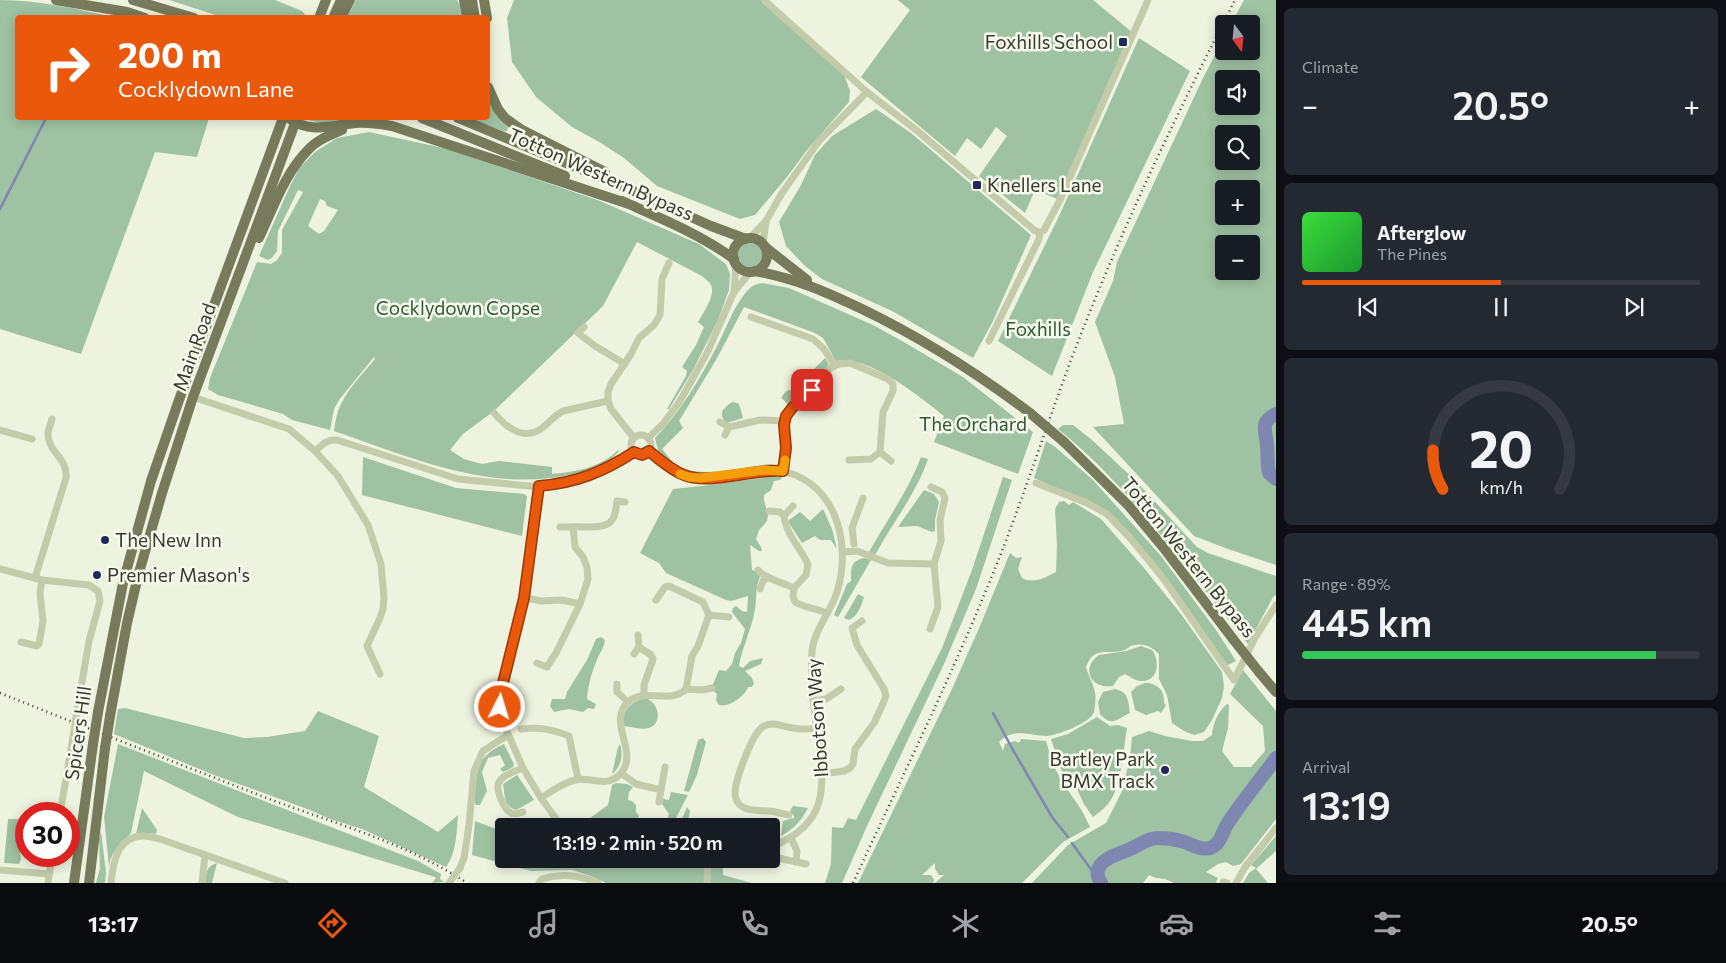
<!DOCTYPE html>
<meta charset="utf-8">
<style>
:root{--surface:#171b24;--page:#242831;--text:#f1f3f6;--muted:#9ea1a6;--line:#363941;--accent:#ea580c}
body{margin:0;font-family:Commissioner,sans-serif;background:var(--page);color:var(--text);height:100vh;display:flex;flex-direction:column;font-size:19px;white-space:nowrap}
*{box-sizing:border-box;margin:0}
p{font-size:16px;color:var(--muted)}
.icon{flex:none;width:28px;height:28px;fill:none;stroke:currentColor;stroke-width:2;stroke-linecap:round;stroke-linejoin:round}
.map{position:relative;flex:1;overflow:hidden}
.sheet{display:flex;flex-direction:column;gap:8px;padding:8px;background:#0d0f14;width:450px}
.sheet>*{flex:none}
.banner{position:absolute;left:15px;top:15px;width:475px;height:105px;border-radius:5px;box-shadow:0 2px 12px #0003;background:#ea580c;color:#fff;overflow:hidden}
.needle{width:32px;rotate:165deg}
.fabs{position:absolute;left:1215px;top:15px;display:grid;gap:10px}
.fabs a{display:grid;place-items:center;width:45px;height:45px;border-radius:5px;background:var(--surface);box-shadow:0 2px 12px #0003;font-size:25px}
.speed{position:absolute;left:15px;top:802px;display:flex;gap:10px;font-size:25px;font-weight:700;text-align:center}
.speed>*{display:grid;place-content:center;width:65px;height:65px;border-radius:50%;background:var(--surface);box-shadow:0 2px 12px #0003;line-height:1}
.speed .limit{border:8px solid #d22;background:#fff;color:#111}
.pin{position:absolute;display:grid;place-items:center;width:42px;height:42px;color:#fff;margin:-21px;border-radius:10px;box-shadow:0 2px 8px #0006}
.me{position:absolute;width:55px;margin:-28px;rotate:5deg;stroke-linejoin:round;filter:drop-shadow(0 0 4px #0008)}
.turn{display:flex;align-items:center;gap:18px;height:105px;padding:0 20px;font-size:22px}
.turn .icon{width:65px;height:65px;stroke-width:2.5}
.turn b{display:block;font-size:35px;line-height:42px}
.big{font-size:38px;font-weight:600;line-height:1.1}
.sheet .widget{flex:1;display:flex;flex-direction:column;justify-content:center;gap:8px;min-width:0;padding:0 18px;border-radius:8px;background:var(--page)}
.sheet .dial{align-items:center;gap:0}
.dial svg{height:130px;overflow:visible;fill:none;stroke:var(--line);stroke-width:7;stroke-linecap:round;text-anchor:middle}
.dial text{fill:var(--text);stroke:none}
.song{display:flex;align-items:center;gap:15px}
.cover{width:60px;height:60px;border-radius:8px;background:linear-gradient(135deg,hsl(120 70% 55%),hsl(130 70% 35%))}
.played{height:5px;border-radius:2px;background:linear-gradient(90deg,var(--accent) 50%,var(--line) 50%)}
.keys{display:flex;justify-content:space-around;direction:ltr}
.heat{display:flex;justify-content:space-between;align-items:center;font-size:28px;direction:ltr}
.charge{height:8px;border-radius:4px;background:linear-gradient(90deg,#34c759 89%,var(--line) 0)}
.trip{position:absolute;left:495px;top:818px;width:285px;height:50px;border-radius:5px;background:var(--surface);box-shadow:0 2px 12px #0003;font-weight:600;line-height:50px;text-align:center}
.menu{display:flex;height:80px;justify-content:space-around;align-items:center;background:#090b0e;color:var(--muted)}
.menu .icon{width:35px;height:35px}
.menu .current{color:var(--accent)}
.menu b{font-size:22px;color:var(--text)}
main{display:flex;flex:1;min-height:0}
.map>svg:first-child{display:block}
</style>
<main>
<div class="map">
<svg width="1276" height="883" viewBox="0 0 1276 883">
<rect width="100%" height="100%" fill="#edf3df"/>
<g fill="#9fc2a3" fill-rule="evenodd">
<path d="M 0,0 C 39,0 76,9 114,17 L 18,18 L 18,118 L 209,118 L 197,157 L 155,152 L 81,354 L 0,329 Z"/>
<polygon points="169,0 275,0 302,11 306,16 306,18 222,17"/>
<polygon points="356,0 457,0 460,6 461,18 347,18"/>
<polygon points="514,0 764,0 839,67 845,77 850,91 849,102 807,150 787,177 755,215 740,219 657,186 624,158 601,143 572,127 536,97 512,62 507,18"/>
<polygon points="898,0 1093,0 1133,33 1060,200 1035,190 1025,213 979,176 1007,136 996,127 981,149 967,138 955,156 861,77 910,10"/>
<path d="M 1244,0 L 1276,0 L 1276,565 L 1228,549 L 1194,536 L 1093,427 L 1124,424 L 1115,377 L 1095,322 L 1113,281 L 1117,262 L 1203,78 L 1224,38 L 1224,51 L 1251,51 L 1251,24 L 1231,24 ZM 1224,79 L 1251,79 L 1251,106 L 1224,106 ZM 1224,134 L 1251,134 L 1251,161 L 1224,161 ZM 1224,189 L 1251,189 L 1251,216 L 1224,216 ZM 1224,244 L 1251,244 L 1251,271 L 1224,271 Z"/>
<polygon points="1139,38 1190,71 1093,272 1052,376 998,341 1060,214"/>
<polygon points="488,98 501,121 509,127 506,132 468,118 488,118"/>
<polygon points="876,109 911,133 1031,235 993,321 973,358 894,312 822,279 805,266 786,246 779,222 801,185 815,155 832,136"/>
<polygon points="309,118 353,118 321,123 308,120"/>
<path d="M 369,132 L 448,149 L 600,201 L 699,244 L 726,264 L 730,274 L 729,290 L 718,320 L 693,370 L 669,409 L 667,409 L 686,376 L 687,371 L 682,367 L 696,345 L 704,327 L 698,322 C 703,313 716,295 711,285 C 709,281 705,279 702,276 L 637,242 L 603,306 L 494,411 L 463,434 L 450,450 L 464,459 L 482,464 L 499,461 L 552,467 L 552,474 C 575,472 602,467 618,450 L 619,451 C 607,466 588,471 569,475 C 487,492 410,457 334,431 C 335,424 336,417 338,411 C 345,391 362,375 375,359 L 374,357 L 339,400 L 334,409 L 330,430 L 292,420 L 283,414 L 218,395 L 208,389 L 210,378 L 257,262 L 271,264 L 277,260 L 282,253 L 282,230 L 303,192 L 298,190 L 278,231 L 277,251 L 272,258 L 268,260 L 259,256 L 290,186 L 300,167 L 315,152 L 337,138 ZM 320,199 L 325,201 L 327,206 L 338,210 L 324,231 L 319,234 L 308,226 Z"/>
<circle cx="750" cy="255" r="12"/>
<path d="M 762,283 L 789,288 L 873,325 L 902,341 L 963,377 L 1033,432 L 1018,474 L 934,442 L 944,416 C 920,397 868,354 836,361 L 823,338 L 815,333 L 744,307 L 716,360 L 679,421 L 683,428 L 662,449 C 666,453 669,459 674,463 C 698,482 744,465 773,464 L 773,467 L 695,475 L 674,467 L 665,459 L 658,450 L 655,438 C 681,411 700,379 717,346 C 726,329 735,303 749,289 C 753,285 757,284 762,283 Z"/>
<polygon points="825,358 829,364 816,379 809,374"/>
<polygon points="789,390 796,391 800,394 788,404 781,398 785,392"/>
<path d="M 732,402 L 738,403 L 740,407 L 743,418 L 727,423 C 717,415 723,408 732,402 Z"/>
<path d="M 1063,425 L 1073,425 L 1092,440 L 1134,479 L 1197,547 L 1208,553 L 1276,576 L 1276,595 L 1273,597 L 1248,644 C 1187,571 1133,489 1058,429 Z"/>
<polygon points="1046,441 1054,446 1093,480 1161,556 1216,630 1236,661 1228,665 1206,639 1108,512 1034,478"/>
<polygon points="363,457 456,488 524,494 527,496 522,536 362,495"/>
<path d="M 921,457 L 928,459 C 916,494 893,522 875,555 L 869,552 C 887,520 908,491 921,457 Z"/>
<path d="M 783,476 L 780,480 L 774,481 L 771,490 L 764,495 L 764,500 L 768,515 L 767,521 L 759,530 L 756,539 L 761,547 L 762,551 L 759,551 L 750,545 L 752,570 L 757,572 L 760,577 C 755,587 757,598 755,609 C 752,629 742,647 739,666 L 743,668 L 750,661 L 763,658 L 761,664 L 745,671 L 752,678 L 754,684 L 751,687 L 748,687 C 745,696 729,708 719,705 L 716,700 L 717,694 L 711,689 L 719,670 L 726,671 L 732,664 L 735,653 L 741,643 L 745,629 L 732,612 L 733,608 L 736,606 L 742,611 L 747,612 L 748,596 L 731,601 L 726,600 L 666,573 L 659,563 L 640,553 L 673,489 L 719,484 L 767,477 Z"/>
<polygon points="1003,477 1012,480 976,589 944,664 867,826 842,883 825,883 831,864 832,827 843,828 848,818 856,820 942,648 972,570"/>
<polygon points="924,490 934,494 939,502 935,520 935,531 932,532 917,526 898,527"/>
<path d="M 1064,501 L 1069,505 L 1073,502 L 1101,519 L 1144,568 L 1181,614 L 1222,672 L 1224,686 L 1222,698 L 1212,720 L 1204,732 L 1194,735 L 1184,731 L 1172,723 L 1167,695 L 1159,679 L 1159,654 C 1151,646 1143,642 1131,646 C 1128,648 1125,650 1121,651 C 1103,654 1094,647 1086,667 C 1088,676 1094,684 1095,693 C 1096,696 1095,709 1094,712 C 1091,723 1057,735 1047,736 C 1028,736 1015,727 999,742 L 1003,751 L 1005,744 L 1015,741 L 1019,743 L 1021,739 L 1046,741 L 1053,764 L 1061,780 L 1082,811 L 1090,827 L 1063,842 L 1022,883 L 935,883 L 944,875 L 939,875 L 935,869 L 935,863 L 922,875 L 931,875 L 934,880 L 933,883 L 858,883 L 952,689 L 980,626 L 1010,553 L 1016,558 L 1022,557 L 1018,569 L 1022,578 C 1033,584 1045,578 1056,572 L 1057,545 L 1055,509 L 1059,502 Z"/>
<polygon points="823,509 832,529 837,549 831,540 820,540 815,536 802,543 789,523 789,520 800,512 810,521"/>
<path d="M 864,558 L 871,560 L 838,617 L 834,615 L 847,584 L 851,581 C 851,569 850,561 864,558 Z"/>
<path d="M 858,594 L 864,597 C 861,606 858,616 849,620 L 844,618 Z"/>
<path d="M 601,637 L 605,640 C 604,646 602,650 599,655 C 593,668 588,684 587,699 L 596,704 L 594,709 L 588,708 L 583,712 L 569,709 L 554,712 L 550,706 L 552,699 L 565,699 L 567,692 L 587,660 L 596,639 Z"/>
<path d="M 1141,646 L 1152,650 C 1160,660 1159,682 1141,681 C 1135,681 1131,677 1125,674 L 1119,677 L 1113,686 C 1091,690 1080,668 1099,655 L 1126,651 Z"/>
<path d="M 1243,670 L 1276,711 L 1276,819 L 1241,864 L 1233,866 L 1226,862 L 1218,864 L 1206,872 L 1218,878 L 1216,882 L 1218,883 L 1174,883 L 1165,879 L 1156,878 L 1149,875 L 1143,883 L 1032,883 L 1068,845 L 1106,823 L 1122,791 L 1130,758 L 1132,737 L 1149,731 L 1165,736 L 1192,741 L 1203,741 L 1212,735 C 1212,725 1219,710 1227,704 L 1229,705 L 1228,728 L 1222,751 L 1234,767 L 1251,767 L 1265,751 L 1263,726 L 1230,694 Z"/>
<path d="M 1145,683 C 1158,683 1165,691 1164,703 L 1166,705 L 1161,713 L 1158,711 L 1146,715 L 1135,710 L 1131,692 L 1137,686 Z"/>
<path d="M 1115,689 C 1129,692 1128,701 1130,713 C 1118,718 1112,728 1100,714 L 1098,702 L 1103,692 Z"/>
<path d="M 645,698 C 658,701 664,723 649,728 C 642,730 631,727 624,726 C 621,710 631,702 645,698 Z"/>
<path d="M 125,708 L 244,738 L 267,737 L 305,731 L 318,711 L 379,736 L 364,787 L 438,832 L 458,815 C 457,831 456,854 446,867 L 362,829 L 330,819 L 310,810 L 214,775 L 114,734 L 118,709 Z"/>
<path d="M 1097,717 L 1110,726 L 1118,725 L 1127,728 C 1123,749 1122,787 1108,804 C 1104,809 1098,813 1093,817 L 1084,804 L 1075,785 L 1062,772 L 1051,739 L 1068,734 Z"/>
<polygon points="703,738 706,742 697,775 689,792 684,791 698,740"/>
<polygon points="118,744 418,861 441,874 440,879 444,882 432,883 436,878 435,877 238,817 144,771 131,833 114,852 110,860 109,867 104,817"/>
<path d="M 504,744 L 514,764 L 513,767 L 503,772 L 500,769 L 505,765 L 500,755 L 488,758 L 482,772 L 487,791 L 480,805 L 476,805 L 474,801 C 477,772 475,757 504,744 Z"/>
<path d="M 620,744 C 623,755 622,766 612,774 L 618,747 Z"/>
<path d="M 517,775 L 534,800 L 516,810 C 503,806 505,795 503,784 Z"/>
<polygon points="616,783 627,784 633,787 629,792 628,800 632,801 636,805 636,812 639,816 637,824 653,826 579,826 608,805 612,785"/>
<polygon points="671,792 688,795 676,818 673,826 665,826 669,814 662,804 663,799 669,800"/>
<path d="M 793,806 L 808,808 C 801,821 794,829 781,836 L 783,821 L 794,818 L 794,816 L 790,811 Z"/>
<polygon points="687,807 690,811 687,826 679,826"/>
<polygon points="142,808 157,830 156,834 146,833 136,834"/>
<polygon points="8,819 18,819 17,825 21,859 19,864 4,863"/>
<path d="M 475,821 L 504,832 L 504,859 L 652,859 C 675,863 698,865 723,864 L 723,875 L 752,883 L 606,883 L 593,877 L 572,870 L 531,871 L 472,855 Z"/>
<polygon points="101,831 106,873 105,883 96,883 100,868 99,839"/>
<polygon points="1276,836 1276,851 1256,869 1268,883 1243,883 1249,873 1256,868 1251,865"/>
<polygon points="33,856 45,856 43,865 32,864 30,860"/>
<path d="M 217,863 L 212,883 L 205,883 C 206,873 206,866 217,863 Z"/>
</g>
<g fill="none" stroke-linecap="round" stroke-linejoin="round">
<g stroke="#7e87b0" stroke-width="2.5">
<polyline points="0,209 46,118"/>
<polyline points="993,713 1013,750 1052,817 1068,837"/>
<polyline points="1072,843 1092,871 1097,873"/>
</g>
<g stroke="#7e87b0" stroke-width="14">
<path d="M 1276,414 C 1259,422 1266,431 1267,445 C 1268,454 1267,464 1269,473 L 1276,479"/>
<path d="M 1101,883 C 1095,874 1097,866 1106,860 C 1113,855 1122,853 1130,849 C 1140,845 1147,838 1158,838 C 1165,838 1174,839 1181,841 C 1192,844 1204,853 1214,846 C 1221,842 1223,830 1228,823 C 1242,801 1260,780 1276,758"/>
</g>
<g stroke="#c4cbab" stroke-width="7">
<polyline points="764,0 867,92 915,129 1034,230 1040,233"/>
<polyline points="750,238 766,221 782,193 819,141 867,92"/>
<polyline points="763,244 766,221"/>
<polyline points="734,292 736,264"/>
<polyline points="751,317 813,339 823,348 835,365"/>
<polyline points="584,327 578,333 595,346 625,364"/>
<polyline points="989,341 1039,239 1040,233 1044,230 1060,200 1148,0"/>
<polyline points="193,397 289,429 315,451 338,476 368,525 381,564 384,598 383,609 380,618 367,646 380,674"/>
<path d="M 494,413 C 506,427 523,442 542,428 C 549,423 555,415 563,411 L 608,401"/>
<polyline points="720,422 729,427 725,435"/>
<polyline points="729,427 760,420 785,421"/>
<polyline points="0,430 32,439"/>
<circle cx="641" cy="445" r="10"/>
<polyline points="634,438 611,409 608,401 608,392 611,384 631,354 639,338 654,325 660,315 662,279 669,263"/>
<polyline points="648,438 663,424 680,401 707,353 734,292 751,271"/>
<path d="M 315,451 C 323,444 327,439 337,440 L 458,479 L 539,487 L 558,484 L 591,476 L 608,469 L 634,452"/>
<path d="M 649,451 L 672,469 L 694,478 L 773,470 C 834,475 853,541 837,592 C 831,612 814,630 812,651 C 810,678 813,704 817,730 C 824,784 832,823 771,847"/>
<polyline points="880,452 891,461"/>
<polyline points="783,471 786,448 784,425 786,416 791,409 814,388 830,368 839,364 850,363 888,379 893,384 893,391 883,412 880,452 871,459 849,460"/>
<polyline points="1036,483 1087,503 1107,514 1131,539 1163,578 1234,680 1256,636 1276,605"/>
<polyline points="539,487 525,598 502,687 500,707 505,727 523,768 541,798 557,820 563,826"/>
<polyline points="931,487 942,492 945,498 940,520 941,541 934,564"/>
<polyline points="769,511 780,512 784,516"/>
<polyline points="560,527 573,527"/>
<polyline points="854,544 852,528 863,498"/>
<polyline points="843,552 857,551 888,563 934,564 938,607 930,629"/>
<polyline points="0,569 42,580 89,585 98,591 100,601 89,641 78,705"/>
<path d="M 758,570 C 764,578 784,583 794,588 L 806,575 L 808,564 C 800,548 786,534 784,516 L 793,506"/>
<path d="M 35,578 L 66,478 C 68,458 48,452 48,434 C 48,429 51,424 52,419"/>
<path d="M 794,588 L 793,596 L 795,602 C 805,608 816,608 827,613"/>
<polyline points="760,589 763,581 768,577"/>
<polyline points="525,598 542,601 562,600 580,604 556,653 547,667 537,663"/>
<path d="M 580,604 L 588,579 L 587,567 L 583,557 L 575,547 L 573,527 C 584,526 605,530 612,520 C 616,515 616,507 617,501 L 625,502"/>
<polyline points="709,615 729,617"/>
<polyline points="638,635 639,647 651,655 653,659 644,685 644,695"/>
<polyline points="21,642 37,646 39,644 43,621 40,593 42,580"/>
<polyline points="634,654 639,647"/>
<polyline points="617,684 617,692 628,702"/>
<polyline points="686,689 703,690 712,688"/>
<polyline points="813,701 826,699 841,689"/>
<path d="M 521,729 C 540,727 551,729 569,736 L 578,779"/>
<polyline points="621,773 636,784 661,790"/>
<polyline points="823,774 844,771 850,768 853,764 855,749 874,723 881,708 886,696 884,689 857,645 852,628 862,621"/>
<path d="M 541,798 C 552,791 562,783 575,780 C 590,776 608,790 622,772 C 638,751 607,722 628,702 C 644,687 670,705 686,689 L 692,656 L 698,646 L 709,615 L 703,602 L 669,586 L 665,587 L 656,600"/>
<polyline points="659,802 665,767"/>
<path d="M 523,812 C 519,813 515,815 511,813 C 504,810 495,789 499,782 C 502,775 516,771 523,768"/>
<polyline points="60,814 73,737"/>
<path d="M 789,815 C 783,814 777,812 770,811 C 761,810 749,812 741,806 C 736,802 735,797 735,792 C 736,779 752,732 764,726 C 775,721 782,727 793,728 C 801,730 808,729 816,728"/>
<polyline points="791,838 797,851 796,862"/>
<polyline points="778,858 806,864"/>
<polyline points="692,859 712,859"/>
<polyline points="460,868 464,858 469,825 474,771 483,751 508,735"/>
<polyline points="0,870 49,874"/>
<polyline points="1223,882 1227,883"/>
<polyline points="48,883 52,856"/>
<path d="M 111,883 C 113,863 117,836 144,836 C 149,836 155,838 160,839 L 285,883"/>
<polyline points="202,883 205,855"/>
<path d="M 539,883 L 542,879 C 562,873 578,875 598,883"/>
<polyline points="707,883 708,859"/>
<polyline points="1236,883 1245,867 1276,828"/>
</g>
<g stroke="#777b5b" stroke-width="10">
<polyline points="56,0 127,12 145,18"/>
<polyline points="133,0 194,18"/>
<polyline points="464,0 467,18"/>
<polyline points="472,0 475,18"/>
<polyline points="484,0 487,18"/>
<polyline points="319,18 326,0"/>
<polyline points="333,18 341,0"/>
<polyline points="341,18 350,0"/>
<polyline points="488,87 498,109 505,118 522,130 605,172"/>
<polyline points="422,118 565,176"/>
<polyline points="458,118 638,193 711,226 746,239"/>
<path d="M 290,119 C 311,134 334,125 356,123 C 369,122 380,124 392,126 L 626,203"/>
<path d="M 622,201 C 660,218 700,234 734,259"/>
<path d="M 259,238 C 273,208 285,173 308,150 C 317,140 330,135 342,130"/>
<circle cx="750" cy="255" r="17"/>
<polyline points="765,247 807,280"/>
<path d="M 755,271 C 797,279 824,291 862,309 C 922,338 977,373 1030,413"/>
<polyline points="1064,442 1129,506 1163,547 1233,639"/>
<polyline points="1259,672 1276,692"/>
<polyline points="98,712 123,583 151,481 179,400 283,118"/>
<polyline points="110,716 127,623 138,576 162,493 193,397 297,118"/>
<polyline points="74,883 93,744"/>
<polyline points="89,883 105,748"/>
</g>
<g stroke="#38392a" stroke-width="2.5" stroke-dasharray="1 4" stroke-linecap="butt">
<path d="M 0,693 C 90,729 181,765 272,800 C 337,824 408,844 467,883"/>
<path d="M 853,883 C 898,785 946,688 987,588 C 1022,505 1048,418 1081,334 C 1126,220 1179,109 1235,0"/>
</g>
<g stroke="#c4cbab" stroke-width="7">
<polyline points="73,737 78,705"/>
<polyline points="449,883 460,868"/>
</g>
<g stroke="#777b5b" stroke-width="10">
<polyline points="1030,413 1064,442"/>
<polyline points="1233,639 1259,672"/>
<polyline points="93,744 98,712"/>
<polyline points="105,748 110,716"/>
</g>
</g>
<g fill="none" stroke-linecap="round" stroke-linejoin="round">
<defs>
<path id="route" d="M 500,707 L 502,687 L 524,598 L 539,486 C 576,483 603,472 634,452 L 642,455 L 649,451 C 660,460 671,470 684,475 C 710,486 754,468 783,471 L 786,448 L 784,425 L 786,416 L 792,408 L 812,390"/>
</defs>
<use href="#route" stroke="#983908" stroke-width="12"/>
<use href="#route" stroke="#ea580c" stroke-width="9"/>
<polyline stroke="#f59e0b" stroke-width="9" points="680,474 689,477 700,478 763,470 783,471 785,460"/>
</g>
<g fill="#1f295b" stroke="#f6faec" stroke-width="2">
<rect x="1118" y="37" width="10" height="10" rx="2.5"/>
<rect x="972" y="180" width="10" height="10" rx="2.5"/>
<circle cx="105" cy="540" r="5"/>
<circle cx="97" cy="575" r="5"/>
<circle cx="1165" cy="770" r="5"/>
</g>
<g text-anchor="middle" stroke-width="5" stroke-linejoin="round" paint-order="stroke">
<g font-size="19" fill="#38392a" stroke="#f6faec" text-anchor="start">
<text x="1113" y="49" text-anchor="end">Foxhills School</text>
<text x="987" y="192">Knellers Lane</text>
<text x="115" y="547">The New Inn</text>
<text x="107" y="582">Premier Mason's</text>
<text x="1155" y="766" text-anchor="end">Bartley Park<tspan x="1155" dy="22">BMX Track</tspan></text>
</g>
<g font-size="19" fill="#38392a" stroke="#f6faec">
<text transform="translate(601 174) rotate(24)" y="7">Totton Western Bypass</text>
<text transform="translate(194 347) rotate(-70)" y="7">Main Road</text>
<text transform="translate(1189 557) rotate(51)" y="7">Totton Western Bypass</text>
<text transform="translate(817 718) rotate(-94)" y="7">Ibbotson Way</text>
<text transform="translate(78 733) rotate(-82)" y="7">Spicers Hill</text>
</g>
<g font-size="19" fill="#2e5734" stroke="#f6faec">
<text x="458" y="315">Cocklydown Copse</text>
<text x="1038" y="336">Foxhills</text>
<text x="973" y="431">The Orchard</text>
</g>
</g>
</svg>
<div class="fabs">
<a><svg class="needle" viewBox="-14 -14 28 28"><path d="M0-13l5 13h-10z" fill="#e53935"/><path d="M0 13l5-13h-10z" fill="#9ea1a6"/></svg></a>
<a><svg class="icon" aria-label="sound" viewBox="0 0 24 24"><path d="M4 9h4l5-4v14l-5-4H4zM17 9q2 3 0 6"/></svg></a>
<a><svg class="icon" aria-label="search" viewBox="0 0 24 24"><circle cx="10" cy="10" r="6"/><path d="M15 15l6 6"/></svg></a>
<a>+</a>
<a>−</a>
</div>
<div class="speed"><div class="limit">30</div></div>
<div class="pin" style="left:812px;top:390px;background:#d93025"><svg class="icon" aria-label="arrive" viewBox="0 0 24 24"><path d="M6 21V4h12l-3 4 3 4H6"/></svg></div>
<svg class="me" style="left:500px;top:707px" viewBox="-20 -20 40 40"><circle r="17" fill="#ea580c" stroke="#fff" stroke-width="3"/><path d="M0-11L8 9 0 5-8 9z" fill="#fff"/></svg>
<div class="trip">13:19 · 2 min · 520 m</div>
<div class="banner">
<div class="turn"><svg class="icon" aria-label="right" viewBox="0 0 24 24"><path d="M7 20v-9h11M14 6l5 5-5 5"/></svg><div><b>200 m</b>Cocklydown Lane</div></div>
</div>
</div>
<section class="sheet">
<div class="widget"><p>Climate</p>
<div class="heat"><a>−</a><b class="big">20.5°</b><a>+</a></div>
</div>
<div class="widget">
<div class="song"><i class="cover"></i><div><b>Afterglow</b><p>The Pines</p></div></div>
<div class="played"></div>
<div class="keys"><svg class="icon" aria-label="previous" viewBox="0 0 24 24"><path d="M18 5L8 12l10 7zM5 5v14"/></svg><svg class="icon" aria-label="pause" viewBox="0 0 24 24"><path d="M8 5v14M16 5v14"/></svg><svg class="icon" aria-label="next" viewBox="0 0 24 24"><path d="M6 5l10 7-10 7zM19 5v14"/></svg></div>
</div>
<div class="widget dial"><svg viewBox="0 0 100 80">
<path d="M14 69A42 42 0 1 1 86 69"/>
<path d="M14 69A42 42 0 0 1 8 45" stroke="#ea580c"/>
<text x="50" y="56" font-size="32" font-weight="700">20</text>
<text x="50" y="72" font-size="11">km/h</text>
</svg></div>
<div class="widget"><p>Range · 89%</p><b class="big">445 km</b><div class="charge"></div></div>
<div class="widget"><p>Arrival</p><b class="big">13:19</b></div>
</section>
</main>
<nav class="menu">
<b>13:17</b>
<svg class="icon current" aria-label="directions" viewBox="0 0 24 24"><path d="M12 3l9 9-9 9-9-9zM9 14v-3h6M13 9l2 2-2 2"/></svg>
<svg class="icon" aria-label="music" viewBox="0 0 24 24"><path d="M9 18V5l10-2v13"/><circle cx="6" cy="18" r="3"/><circle cx="16" cy="16" r="3"/></svg>
<svg class="icon" aria-label="phone" viewBox="0 0 24 24"><path d="M5 4h4l2 5-3 2q2 4 5 5l2-3 5 2v4C11 20 4 13 5 4z"/></svg>
<svg class="icon" aria-label="climate" viewBox="0 0 24 24"><path d="M12 3v18M4 7l16 10M4 17L20 7"/></svg>
<svg class="icon" aria-label="car" viewBox="0 0 24 24"><path d="M5 17H2v-5l4-1 3-4h7l3 4 3 1v5h-3M9 17h6M6 11h13"/><circle cx="7" cy="17" r="2"/><circle cx="17" cy="17" r="2"/></svg>
<svg class="icon" aria-label="filters" viewBox="0 0 24 24"><path d="M4 7h16M4 17h16"/><circle cx="9" cy="7" r="2"/><circle cx="15" cy="17" r="2"/></svg>
<b>20.5°</b>
</nav>
